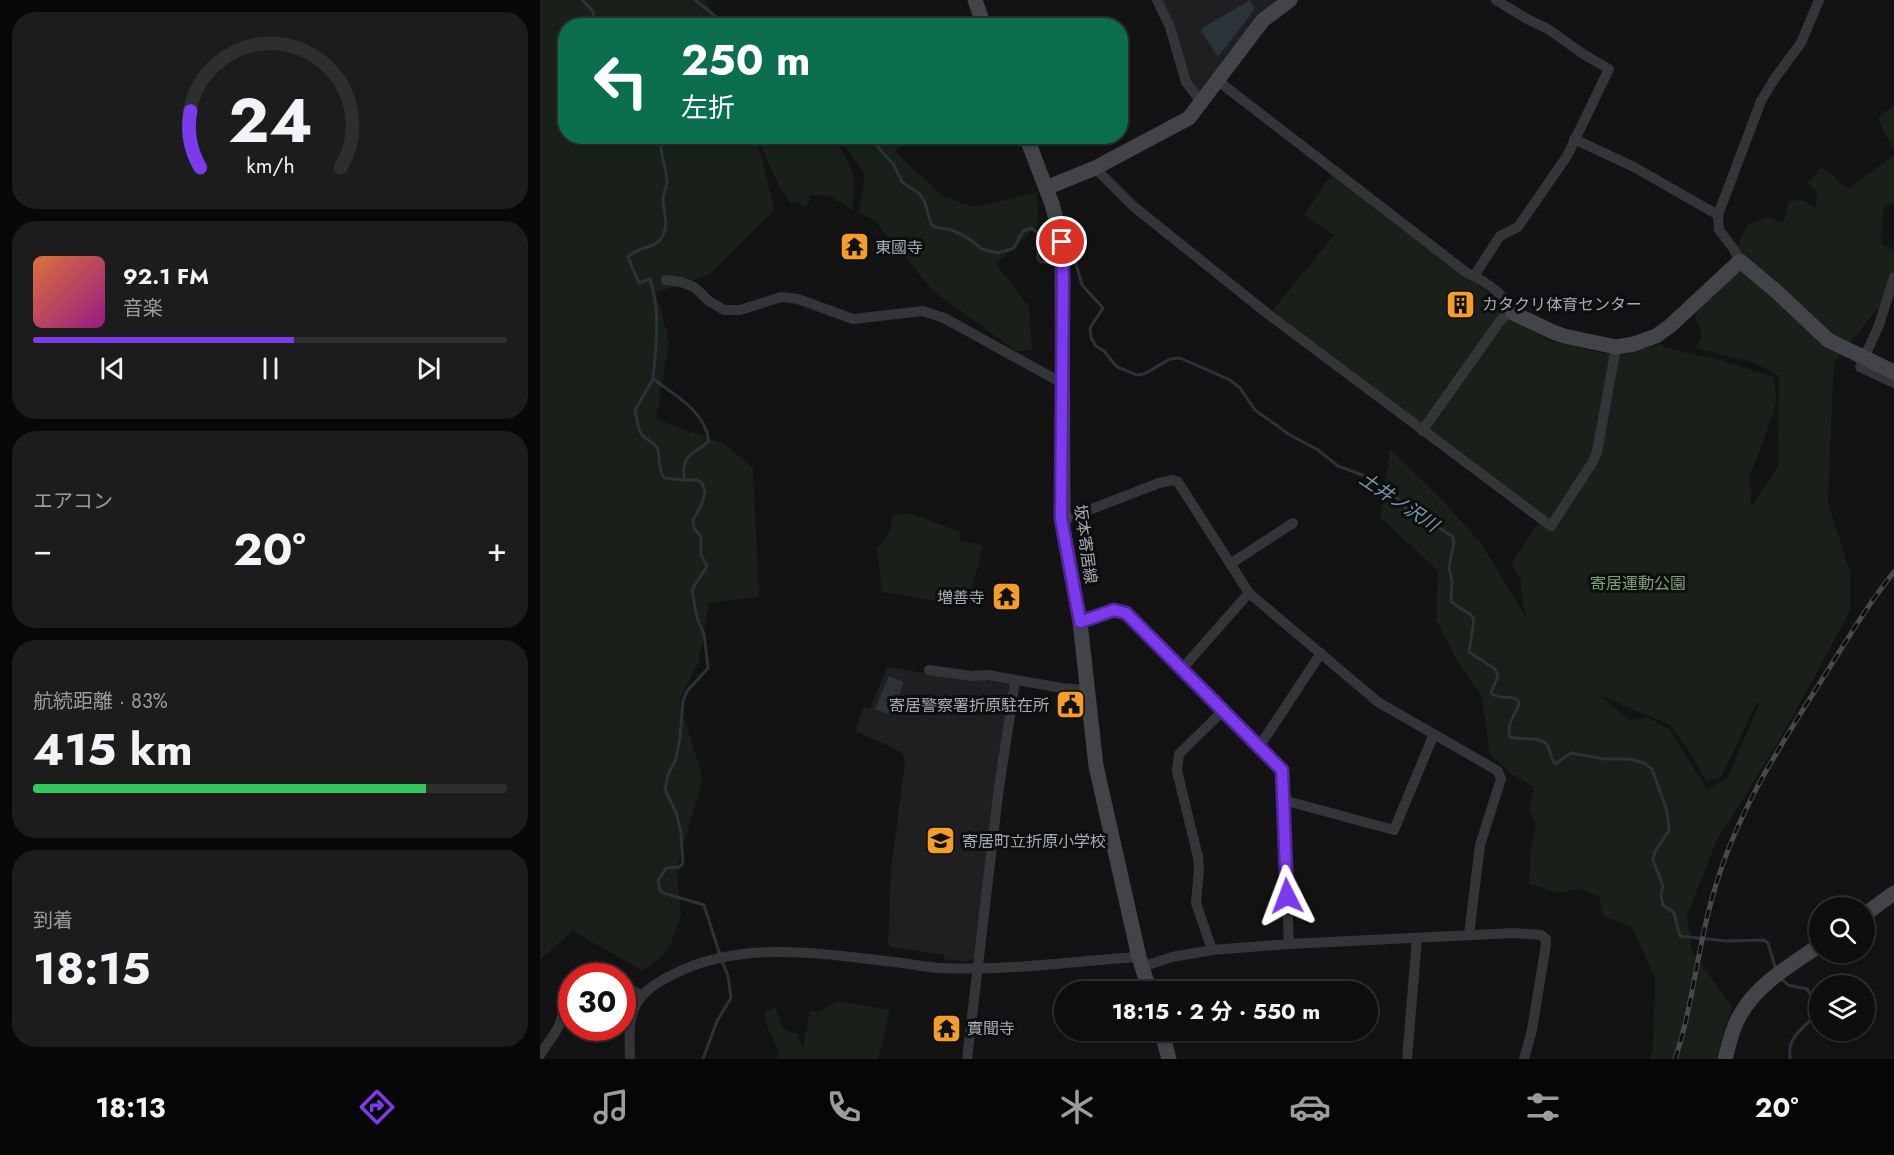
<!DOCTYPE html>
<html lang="ja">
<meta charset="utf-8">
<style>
:root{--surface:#0e0e0f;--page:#1c1c1d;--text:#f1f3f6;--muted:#9b9c9e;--line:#2e2e2f;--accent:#7c3aed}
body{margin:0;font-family:Jost,"Noto Sans JP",sans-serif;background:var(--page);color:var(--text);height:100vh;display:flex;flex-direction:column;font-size:22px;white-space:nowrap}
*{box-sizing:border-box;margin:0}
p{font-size:20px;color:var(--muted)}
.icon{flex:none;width:33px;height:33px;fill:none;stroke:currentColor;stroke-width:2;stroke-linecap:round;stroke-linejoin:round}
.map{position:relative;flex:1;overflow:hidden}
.panel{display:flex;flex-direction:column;gap:12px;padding:12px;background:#080808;width:540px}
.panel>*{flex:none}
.banner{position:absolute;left:18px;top:18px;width:570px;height:126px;border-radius:24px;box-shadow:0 2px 4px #0004,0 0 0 2px var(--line);background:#0b6e4f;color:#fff;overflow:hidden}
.buttons{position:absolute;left:1269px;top:897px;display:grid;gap:12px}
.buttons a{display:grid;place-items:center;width:66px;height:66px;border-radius:50%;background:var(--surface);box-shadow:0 2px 4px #0004,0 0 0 2px var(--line);font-size:30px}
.speed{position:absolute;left:18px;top:963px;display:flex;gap:12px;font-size:30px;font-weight:700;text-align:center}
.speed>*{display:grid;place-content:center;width:78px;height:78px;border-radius:50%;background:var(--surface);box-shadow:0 2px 4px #0004,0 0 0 2px var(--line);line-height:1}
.speed .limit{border:9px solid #d22;background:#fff;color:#111}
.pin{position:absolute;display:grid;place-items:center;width:51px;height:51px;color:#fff;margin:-26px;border:3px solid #fff;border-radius:50%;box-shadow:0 2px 6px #0007}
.me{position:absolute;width:66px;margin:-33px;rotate:357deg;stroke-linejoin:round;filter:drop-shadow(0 0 4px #0008)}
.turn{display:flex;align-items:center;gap:21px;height:126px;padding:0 24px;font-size:27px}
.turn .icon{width:78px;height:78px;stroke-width:2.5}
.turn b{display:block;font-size:42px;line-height:51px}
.big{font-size:45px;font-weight:700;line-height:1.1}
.panel .tile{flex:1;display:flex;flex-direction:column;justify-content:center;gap:9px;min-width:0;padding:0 21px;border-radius:24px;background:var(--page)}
.panel .dial{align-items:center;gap:0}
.dial svg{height:156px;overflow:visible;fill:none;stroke:var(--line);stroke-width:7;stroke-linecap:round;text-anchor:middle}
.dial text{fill:var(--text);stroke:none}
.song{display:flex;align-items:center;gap:18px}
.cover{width:72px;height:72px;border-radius:9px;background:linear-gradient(135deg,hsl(20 70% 55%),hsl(310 70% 35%))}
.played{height:6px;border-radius:3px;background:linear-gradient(90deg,var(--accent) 55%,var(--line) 55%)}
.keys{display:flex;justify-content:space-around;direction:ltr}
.heat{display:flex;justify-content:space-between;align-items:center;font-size:33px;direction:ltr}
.charge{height:9px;border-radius:4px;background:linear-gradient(90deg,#34c759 83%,var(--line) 0)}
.trip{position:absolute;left:514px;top:981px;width:324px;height:60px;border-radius:30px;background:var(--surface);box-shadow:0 2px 4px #0004,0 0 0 2px var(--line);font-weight:700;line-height:60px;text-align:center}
.dock{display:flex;height:96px;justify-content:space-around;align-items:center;background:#060606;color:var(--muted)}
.dock .icon{width:42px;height:42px}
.dock .on{color:var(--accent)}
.dock b{font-size:27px;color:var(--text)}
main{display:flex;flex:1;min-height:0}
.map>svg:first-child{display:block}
</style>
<main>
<section class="panel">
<div class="tile dial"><svg viewBox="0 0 100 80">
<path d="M14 69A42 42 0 1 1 86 69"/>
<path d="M14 69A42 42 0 0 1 9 40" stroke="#7c3aed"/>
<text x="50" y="56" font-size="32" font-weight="700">24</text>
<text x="50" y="72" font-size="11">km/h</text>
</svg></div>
<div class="tile">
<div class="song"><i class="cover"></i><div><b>92.1 FM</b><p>音楽</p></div></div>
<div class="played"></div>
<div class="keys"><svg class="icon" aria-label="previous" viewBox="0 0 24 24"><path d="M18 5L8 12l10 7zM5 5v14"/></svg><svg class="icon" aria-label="pause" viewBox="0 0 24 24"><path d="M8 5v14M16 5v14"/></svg><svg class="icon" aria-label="next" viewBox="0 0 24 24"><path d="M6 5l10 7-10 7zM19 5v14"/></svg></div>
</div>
<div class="tile"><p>エアコン</p>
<div class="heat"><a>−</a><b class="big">20°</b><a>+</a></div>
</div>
<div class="tile"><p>航続距離 · 83%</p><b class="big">415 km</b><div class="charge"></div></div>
<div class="tile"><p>到着</p><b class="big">18:15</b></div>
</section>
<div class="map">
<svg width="1354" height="1059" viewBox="0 0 1354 1059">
<rect width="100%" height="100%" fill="#131314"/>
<g fill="#1f1f21">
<polygon points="621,0 742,0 661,93 657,91 649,79"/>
<polygon points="347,667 430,680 445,680 469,685 435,958 426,962 404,959 404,955 351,947 348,944 351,870 365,761 363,754 351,747 315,731 323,707 330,709"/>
</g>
<g fill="#191f19" fill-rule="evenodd">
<polygon points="0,0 166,0 179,25 26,26 26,136 216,137 235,210 170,274 116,293 129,341 116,419 185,444 213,468 219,597 169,603 159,661 139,701 163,779 137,867 141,916 128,951 103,971 33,931 0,960"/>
<polygon points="1354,105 1354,150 1344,133 1338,118"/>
<path d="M 230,137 L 293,137 C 313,168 317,171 312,210 L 288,195 L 270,195 L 269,203 L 262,208 L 259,202 L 251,204 L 238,184 L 222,148 L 231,139 Z"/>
<polygon points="297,137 390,137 362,144 355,151 402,196 436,207 497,192 498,225 456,264 489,307 492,350 476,351 393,291 335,221 319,212 325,174"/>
<path d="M 1354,155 L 1354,204 L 1344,207 L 1341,244 L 1354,250 L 1354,289 L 1294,362 L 1288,502 L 1310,572 L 1310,611 L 1246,729 L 1176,842 L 1147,916 L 1152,952 L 1192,1006 L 1176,1059 L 1110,1059 L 1113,1046 L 1115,978 L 1092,927 L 1063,916 L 1059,897 L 1039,889 L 1019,893 L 989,884 L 990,856 L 996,825 L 989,810 L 994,787 L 970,773 L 949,753 L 945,718 L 941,695 L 920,666 L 896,620 L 898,571 L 841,518 L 850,449 L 905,503 L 940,542 L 987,619 L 982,602 L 981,581 L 971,564 L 1002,517 L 731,312 L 794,235 L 764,215 L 792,174 L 953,296 L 988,328 L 1010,341 L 1063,353 L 1084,354 L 1120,344 L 1125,348 L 1178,359 L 1234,377 L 1236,398 L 1234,412 L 1210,475 L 1211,507 L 1238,467 L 1239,376 L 1215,363 L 1156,348 L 1162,334 L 1155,316 L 1198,254 L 1200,239 L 1208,224 L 1228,217 L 1243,223 L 1249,202 L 1261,199 L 1276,208 L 1277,192 L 1268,183 L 1281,168 L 1288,171 L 1308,189 ZM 1057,694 L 1130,725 L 1151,754 L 1167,782 L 1181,777 L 1215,706 L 1220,702 L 1187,779 L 1167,789 L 1129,729 L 1107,717 L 1091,720 Z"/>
<polygon points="373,514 420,532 419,540 443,545 432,590 421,605 342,592 337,549 350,530 353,515"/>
<polygon points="297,1001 350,1010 338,1059 237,1059 238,1051 227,1026 225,1012 236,1007 242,1028 258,1035 263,1048 270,1011 279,1012"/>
</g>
<g fill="#293338">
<polygon points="710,0 715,9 678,57 661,31 662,28"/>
<polygon points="349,676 364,682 351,715 335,709"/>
</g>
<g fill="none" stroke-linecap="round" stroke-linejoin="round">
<g stroke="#293338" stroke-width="3">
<polyline points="42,0 53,11 55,26"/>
<polyline points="155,0 179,19 184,26"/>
<path d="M 122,136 C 118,152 127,167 127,182 C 127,188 122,194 123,200 C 124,214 130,227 120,240 C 113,249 96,247 88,257 L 99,283 L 110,279 C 121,314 116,344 113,379 C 135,395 165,411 169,441 C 153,456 142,451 144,480 L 157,480 L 162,483 L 165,492 L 162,504 L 153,520 L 154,528 L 161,537 L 161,555 L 167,566 L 152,590 L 157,618 L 164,634 L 168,668 L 147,691 L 143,701 L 140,737 L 136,759 L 128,775 L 125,789 L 137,815 L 141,834 L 143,864 L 139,867 L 126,868 L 118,881 L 120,890 L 123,893 L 164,905 L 180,955"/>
<polyline points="328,136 354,165 362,182 380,194 385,203 391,224 395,227 411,230 425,236 442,249 458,253 474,248 483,231 491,228 498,233 498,259 501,262 516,263"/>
<path d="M 533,262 L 536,264 L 542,285 L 563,308 L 550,328 L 551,338 L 556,346 L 564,351 L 577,367 L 597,375 L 604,374 L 630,359 L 640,358 L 690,380 L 700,388 L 715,410 L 750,435 L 778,450 L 798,466 L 825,476 L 857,498 L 870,513 L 890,522 L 912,536 L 914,542 L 909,568 L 912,582 L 911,602 L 931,615 L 934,620 L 929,652 L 955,669 L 958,676 L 951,693 C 958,700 970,695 978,700 L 979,704 C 975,715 966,725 970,737 C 981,740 1002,736 1007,745 C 1011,751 1010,758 1015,764 L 1031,753 L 1064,759 L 1089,759 L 1104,763 L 1112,769 L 1127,811 L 1129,831 L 1115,851 L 1113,860 L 1123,886 L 1121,895 L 1123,905 L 1134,913 L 1140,936 L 1186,941 L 1224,940 L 1228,943 L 1236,970"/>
<path d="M 113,379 L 95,410 C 97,417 97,427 101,433 C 105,441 115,441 118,450 C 120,460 118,468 124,478 L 144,480"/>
<path d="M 1241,978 L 1248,985 L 1267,989 C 1289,1022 1257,1023 1251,1044 C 1249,1049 1250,1054 1250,1059"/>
<polyline points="163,1059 177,1021 191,998 188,976 182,961"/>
</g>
<g stroke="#343539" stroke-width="10">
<polyline points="617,0 630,27 646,82 662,103"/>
<path d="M 678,81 L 927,273 C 945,281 965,294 973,313 L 966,315 L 960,321 L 882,431"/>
<polyline points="1034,139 1094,167 1178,215"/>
<polyline points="555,168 593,206 728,314 1011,526 1052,463 1057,452 1076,347"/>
<polyline points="1200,261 1193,248 1179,230 1178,215 1221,101 1235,78 1261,43 1279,0"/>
<polyline points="934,276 960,236 978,227 1027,156 1069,69 1043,54 1008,29 987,19 956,0"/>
<polyline points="1354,277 1339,325 1320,367 1354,383"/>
<polyline points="126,280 141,282 154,287 169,301 184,310 200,310 241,297 258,299 313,319 383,311 404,318 522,383"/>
<polyline points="521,518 531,517 619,483 633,480 638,482 709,593 838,702 958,771 961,779 940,845 929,935"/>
<polyline points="690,564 753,523"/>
<polyline points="540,622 574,610 586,613 742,770 749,944"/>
<polyline points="389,670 432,676 447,675 522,688 546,690"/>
<polyline points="641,670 709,593"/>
<polyline points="719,747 781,653"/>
<polyline points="743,800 854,830 894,734"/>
<polyline points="672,950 656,903 659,869 658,857 637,771 639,754 683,711"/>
<polyline points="602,967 632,957 672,950 749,944 974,933 1001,935 1006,939 1006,944 992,1030 984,1059"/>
<polyline points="82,985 102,996"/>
<path d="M 0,1055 C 5,1046 11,1040 16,1031 C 24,1019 18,1015 32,1002"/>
<path d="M 90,1059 C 90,1042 87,1021 96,1005 C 103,991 121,980 134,974 C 205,938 287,955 363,963 C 376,965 390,968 403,968 C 469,971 534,961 599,957"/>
<polyline points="427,1059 458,795 475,681"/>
<polyline points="867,1059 877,938"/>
</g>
<g stroke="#424449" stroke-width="15">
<polyline points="435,0 444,26"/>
<polyline points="486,136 512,204 522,242 523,529 540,622 556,766 599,957 610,992"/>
<polyline points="506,188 555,168 649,118 723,20 750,0"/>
<polyline points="973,313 1013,332 1024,336 1076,347 1094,344 1116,336 1130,326 1200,261 1237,292 1288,340"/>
<polyline points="1324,915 1354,893"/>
<polyline points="621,1030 629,1059"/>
<path d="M 1185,1059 C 1189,1044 1192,1028 1200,1015 C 1217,984 1251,965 1280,945"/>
</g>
<defs>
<path id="rail" d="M 1135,1059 C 1153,1006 1157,949 1173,895 C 1196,813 1238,749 1283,678 C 1306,642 1327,605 1354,572"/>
</defs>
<use href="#rail" stroke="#47494f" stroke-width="5"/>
<use href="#rail" stroke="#0e0e0f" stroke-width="3" stroke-dasharray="9" stroke-linecap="butt"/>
<polyline stroke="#424449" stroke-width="15" points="1288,340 1354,372"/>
</g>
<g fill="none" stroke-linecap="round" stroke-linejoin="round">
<defs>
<polyline id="route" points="522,242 523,282 521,518 540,622 574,610 586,613 742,770 747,896"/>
</defs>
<use href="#route" stroke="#51269a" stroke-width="15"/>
<use href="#route" stroke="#7c3aed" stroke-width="10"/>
</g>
<defs>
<symbol id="temple-square" viewBox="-11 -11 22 22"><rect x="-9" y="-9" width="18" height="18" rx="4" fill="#f49d2b" stroke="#0e0e0f"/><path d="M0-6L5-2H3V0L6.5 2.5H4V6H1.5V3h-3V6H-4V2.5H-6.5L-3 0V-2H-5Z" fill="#111"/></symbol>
<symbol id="building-square" viewBox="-11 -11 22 22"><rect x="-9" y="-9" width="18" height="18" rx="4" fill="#f49d2b" stroke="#0e0e0f"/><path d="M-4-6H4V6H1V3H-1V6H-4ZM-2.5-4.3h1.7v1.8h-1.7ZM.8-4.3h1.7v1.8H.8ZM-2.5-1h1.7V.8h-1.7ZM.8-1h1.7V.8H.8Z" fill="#111"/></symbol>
<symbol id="civic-square" viewBox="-11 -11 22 22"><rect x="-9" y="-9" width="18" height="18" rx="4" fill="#f49d2b" stroke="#0e0e0f"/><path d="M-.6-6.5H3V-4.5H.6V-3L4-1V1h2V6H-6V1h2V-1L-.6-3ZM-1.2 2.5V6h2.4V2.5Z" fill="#111"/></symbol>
<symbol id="school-square" viewBox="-11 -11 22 22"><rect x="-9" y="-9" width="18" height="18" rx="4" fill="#f49d2b" stroke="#0e0e0f"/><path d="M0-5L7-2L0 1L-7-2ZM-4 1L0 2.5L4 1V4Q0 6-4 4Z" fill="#111"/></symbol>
</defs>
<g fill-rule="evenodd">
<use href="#temple-square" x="298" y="230" width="33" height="33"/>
<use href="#building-square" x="904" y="288" width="33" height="33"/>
<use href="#temple-square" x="450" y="580" width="33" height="33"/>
<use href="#civic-square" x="514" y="688" width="33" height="33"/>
<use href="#school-square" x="384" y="824" width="33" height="33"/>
<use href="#temple-square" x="390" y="1012" width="33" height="33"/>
</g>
<g text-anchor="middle" stroke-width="6" stroke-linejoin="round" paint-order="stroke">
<g font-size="16" fill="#a4abb5" stroke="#0e0e0f" text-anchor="start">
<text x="335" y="253">東國寺</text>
<text x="942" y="310">カタクリ体育センター</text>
<text x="445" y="603" text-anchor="end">増善寺</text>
<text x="509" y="711" text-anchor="end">寄居警察署折原駐在所</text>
<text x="422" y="847">寄居町立折原小学校</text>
<text x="427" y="1034">實聞寺</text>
</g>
<g font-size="16" fill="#a4abb5" stroke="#0e0e0f">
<text transform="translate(546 544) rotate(82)" y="6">坂本寄居線</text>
</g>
<g font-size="16" fill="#7ca17a" stroke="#0e0e0f">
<text x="1098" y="589">寄居運動公園</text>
</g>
<g font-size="18" font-style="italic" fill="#7a9db1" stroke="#0e0e0f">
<text transform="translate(859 502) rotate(34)" y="6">土井ノ沢川</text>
</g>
</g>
</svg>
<div class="buttons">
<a><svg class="icon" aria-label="search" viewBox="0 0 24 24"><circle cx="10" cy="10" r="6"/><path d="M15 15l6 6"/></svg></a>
<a><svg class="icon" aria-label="layers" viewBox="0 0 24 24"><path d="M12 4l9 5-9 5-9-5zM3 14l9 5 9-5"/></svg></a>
</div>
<div class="speed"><div class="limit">30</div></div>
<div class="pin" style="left:522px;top:242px;background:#d93025"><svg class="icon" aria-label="arrive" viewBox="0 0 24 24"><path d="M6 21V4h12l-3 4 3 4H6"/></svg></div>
<svg class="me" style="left:747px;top:896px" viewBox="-20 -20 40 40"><path d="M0-17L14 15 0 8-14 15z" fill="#7c3aed" stroke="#fff" stroke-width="4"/></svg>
<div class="trip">18:15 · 2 分 · 550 m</div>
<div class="banner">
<div class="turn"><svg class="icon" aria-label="left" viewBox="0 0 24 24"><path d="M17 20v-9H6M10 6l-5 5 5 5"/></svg><div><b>250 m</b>左折</div></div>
</div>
</div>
</main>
<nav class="dock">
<b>18:13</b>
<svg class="icon on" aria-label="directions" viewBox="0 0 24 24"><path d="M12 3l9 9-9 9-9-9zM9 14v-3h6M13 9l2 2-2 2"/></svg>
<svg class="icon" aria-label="music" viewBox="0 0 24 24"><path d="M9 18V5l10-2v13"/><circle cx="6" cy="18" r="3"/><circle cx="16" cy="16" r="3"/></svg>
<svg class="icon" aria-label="phone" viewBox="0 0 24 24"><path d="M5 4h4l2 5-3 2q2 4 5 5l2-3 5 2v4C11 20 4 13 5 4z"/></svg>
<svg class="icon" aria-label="climate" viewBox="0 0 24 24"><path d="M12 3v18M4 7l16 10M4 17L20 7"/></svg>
<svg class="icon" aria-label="car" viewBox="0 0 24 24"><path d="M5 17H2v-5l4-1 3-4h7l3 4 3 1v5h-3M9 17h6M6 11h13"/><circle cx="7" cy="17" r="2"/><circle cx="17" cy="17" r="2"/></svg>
<svg class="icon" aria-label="filters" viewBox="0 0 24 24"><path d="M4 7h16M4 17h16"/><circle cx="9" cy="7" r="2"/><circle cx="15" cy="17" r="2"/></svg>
<b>20°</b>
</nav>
